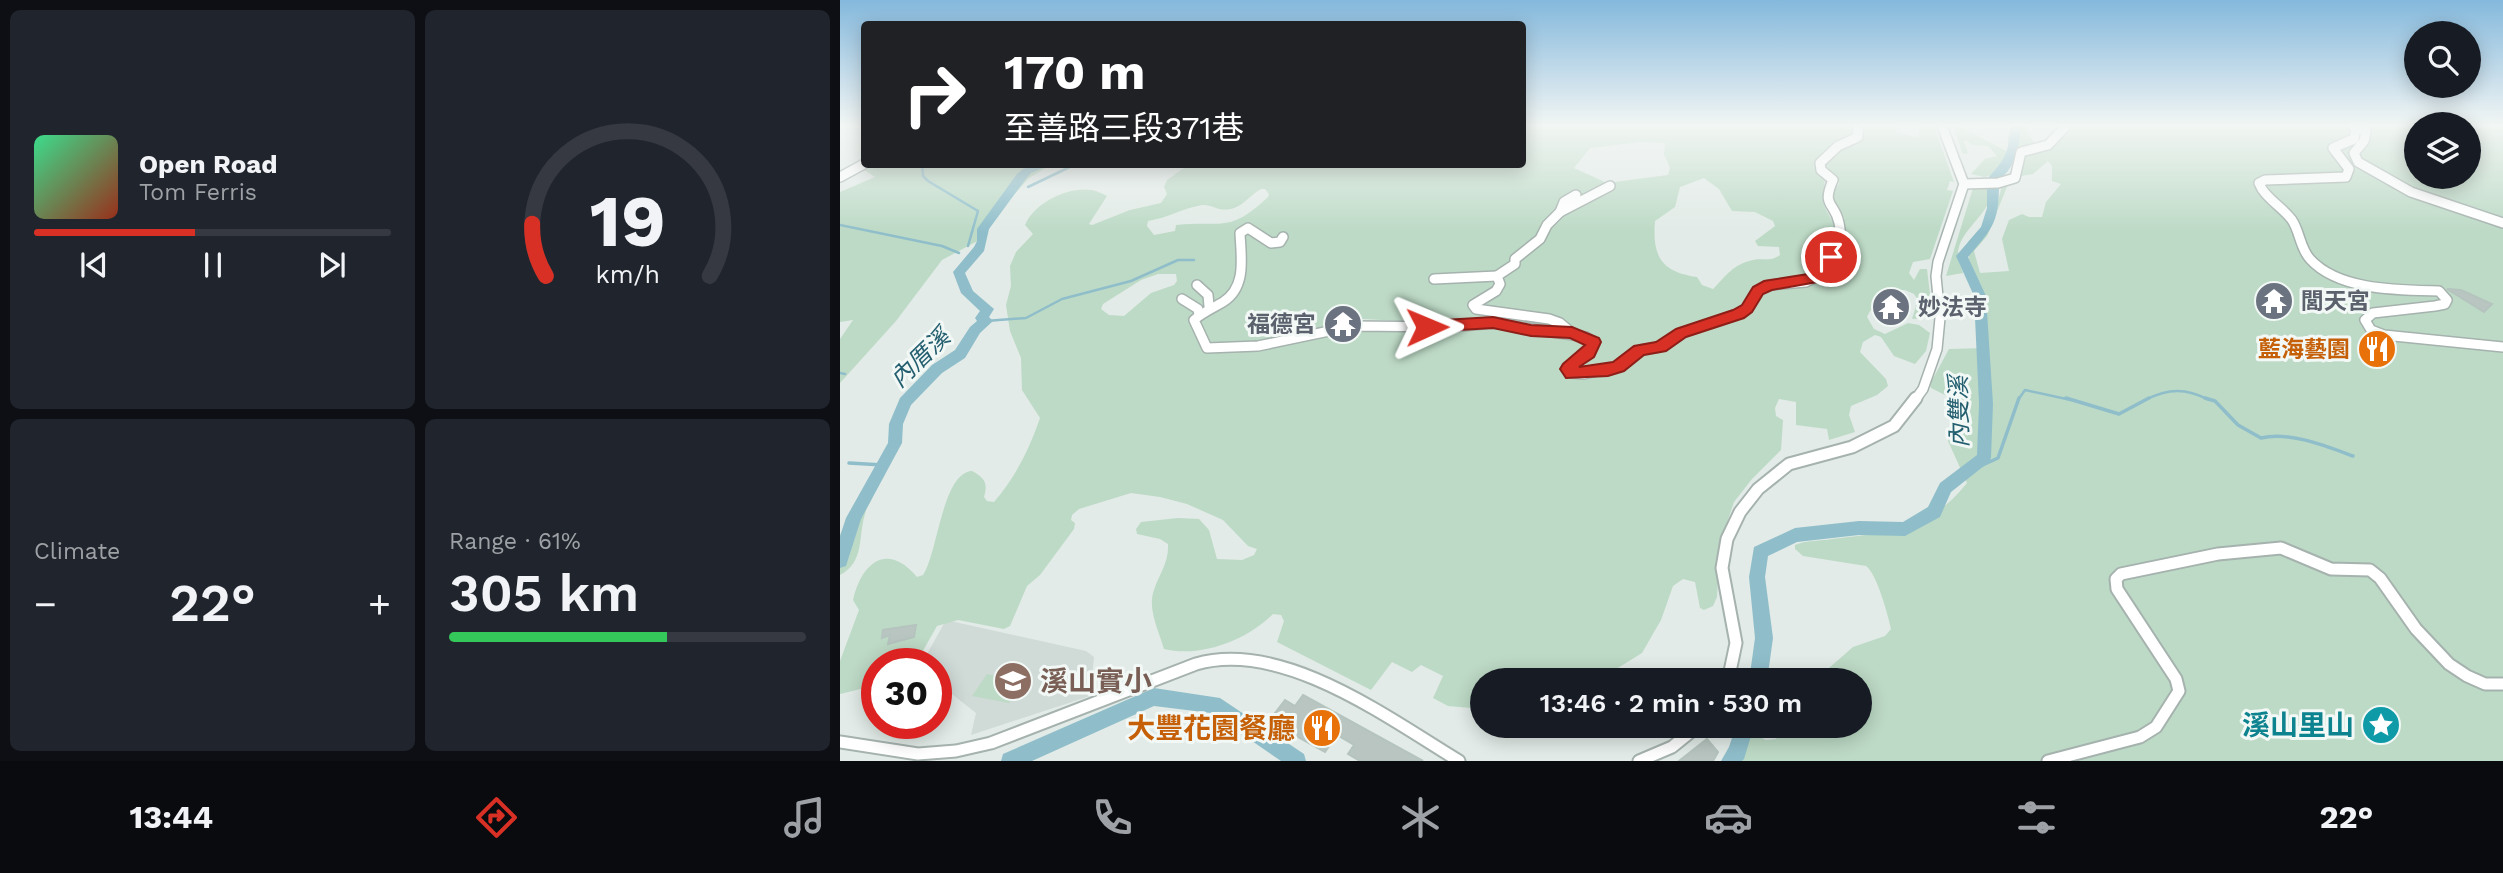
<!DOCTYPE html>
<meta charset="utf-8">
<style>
:root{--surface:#171b24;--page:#20242c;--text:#f1f3f6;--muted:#9ea1a6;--line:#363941;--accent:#d93025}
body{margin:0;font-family:"Work Sans","Noto Sans TC",sans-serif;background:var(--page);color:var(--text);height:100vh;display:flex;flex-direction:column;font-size:26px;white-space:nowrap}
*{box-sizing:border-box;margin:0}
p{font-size:23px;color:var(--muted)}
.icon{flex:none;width:38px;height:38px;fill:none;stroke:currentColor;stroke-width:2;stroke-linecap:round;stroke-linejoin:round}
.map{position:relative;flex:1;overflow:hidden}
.side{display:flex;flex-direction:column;gap:10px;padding:10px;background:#0d0f14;width:840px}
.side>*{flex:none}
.banner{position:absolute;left:21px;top:21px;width:665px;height:147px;border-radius:7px;box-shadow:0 4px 18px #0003;background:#202124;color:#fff;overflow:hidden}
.controls{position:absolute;left:1564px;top:21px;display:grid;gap:14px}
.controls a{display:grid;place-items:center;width:77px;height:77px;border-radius:50%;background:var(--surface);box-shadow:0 4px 18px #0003;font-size:35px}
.speed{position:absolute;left:21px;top:648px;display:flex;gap:14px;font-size:35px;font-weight:700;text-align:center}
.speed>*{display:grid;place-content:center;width:91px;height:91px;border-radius:50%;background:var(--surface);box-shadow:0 4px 18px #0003;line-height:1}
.speed .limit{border:10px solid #d22;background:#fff;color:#111}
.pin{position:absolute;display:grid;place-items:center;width:60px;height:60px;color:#fff;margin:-30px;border:4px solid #fff;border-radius:50%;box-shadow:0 2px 7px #0007}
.me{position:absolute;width:77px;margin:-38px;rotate:89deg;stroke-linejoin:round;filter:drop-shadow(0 0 5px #0008)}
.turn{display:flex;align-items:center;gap:24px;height:147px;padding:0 28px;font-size:32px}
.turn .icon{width:91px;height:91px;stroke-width:2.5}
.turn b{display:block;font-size:49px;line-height:60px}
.big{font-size:52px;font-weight:600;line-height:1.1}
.side .widget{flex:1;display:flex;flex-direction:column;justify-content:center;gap:10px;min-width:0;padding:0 24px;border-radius:10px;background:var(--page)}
.side .dial{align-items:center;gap:0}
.dial svg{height:182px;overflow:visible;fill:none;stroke:var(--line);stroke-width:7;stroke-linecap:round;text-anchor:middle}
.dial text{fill:var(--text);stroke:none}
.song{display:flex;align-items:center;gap:21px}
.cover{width:84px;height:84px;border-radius:10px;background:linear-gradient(135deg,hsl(150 70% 55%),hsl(10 70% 35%))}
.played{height:7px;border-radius:4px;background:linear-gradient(90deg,var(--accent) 45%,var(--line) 45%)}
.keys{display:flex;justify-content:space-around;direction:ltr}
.heat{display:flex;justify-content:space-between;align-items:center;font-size:38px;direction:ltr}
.charge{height:10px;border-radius:5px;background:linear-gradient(90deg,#34c759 61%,var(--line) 0)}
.side .tiles{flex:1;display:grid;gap:10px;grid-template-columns:repeat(2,1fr)}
.trip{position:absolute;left:630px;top:668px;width:402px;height:70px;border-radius:35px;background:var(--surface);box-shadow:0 4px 18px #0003;font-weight:600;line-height:70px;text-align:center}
.tab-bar{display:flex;height:112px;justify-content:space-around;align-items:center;background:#090b0e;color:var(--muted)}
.tab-bar .icon{width:49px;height:49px}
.tab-bar .current{color:var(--accent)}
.tab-bar b{font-size:32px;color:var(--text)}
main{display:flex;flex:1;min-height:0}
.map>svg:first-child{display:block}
</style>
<main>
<section class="side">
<div class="tiles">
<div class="widget">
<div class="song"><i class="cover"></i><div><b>Open Road</b><p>Tom Ferris</p></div></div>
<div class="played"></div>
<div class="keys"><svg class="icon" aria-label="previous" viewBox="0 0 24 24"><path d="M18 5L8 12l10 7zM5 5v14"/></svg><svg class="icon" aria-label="pause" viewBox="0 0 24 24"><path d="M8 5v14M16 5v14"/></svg><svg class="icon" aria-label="next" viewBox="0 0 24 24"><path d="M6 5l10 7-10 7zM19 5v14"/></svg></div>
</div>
<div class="widget dial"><svg viewBox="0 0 100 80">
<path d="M14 69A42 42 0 1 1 86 69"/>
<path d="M14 69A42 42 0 0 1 8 46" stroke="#d93025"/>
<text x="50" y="56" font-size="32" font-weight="700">19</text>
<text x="50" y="72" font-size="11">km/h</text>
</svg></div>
<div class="widget"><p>Climate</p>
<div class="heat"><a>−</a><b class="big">22°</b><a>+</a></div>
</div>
<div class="widget"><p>Range · 61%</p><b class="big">305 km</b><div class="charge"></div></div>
</div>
</section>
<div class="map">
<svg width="1663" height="761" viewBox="0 0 1663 761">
<rect width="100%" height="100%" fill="#e2ebe7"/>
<polygon fill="#d0dad6" points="106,620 246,651 254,657 250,696 131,735 136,713 108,691 96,686 96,663 82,663"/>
<g fill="#bddac6" fill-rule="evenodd">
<path d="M 683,126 L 1015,126 L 1015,135 L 994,147 L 974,166 L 985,177 C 985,187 981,195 984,205 C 989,219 1001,228 996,247 C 994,255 975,266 970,276 L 923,284 L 914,289 L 907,303 L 894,313 L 837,332 L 819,345 L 799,349 L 769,367 L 735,369 L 735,366 L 756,351 L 757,341 L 725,328 L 719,331 L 658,322 L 614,324 L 505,318 L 496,322 L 496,329 L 584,329 L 655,325 L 693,333 L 737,337 L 749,342 L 749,347 L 721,369 L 723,375 L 739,376 L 779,369 L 802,354 L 824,349 L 841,338 L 907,313 L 923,293 L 930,289 L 972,281 L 989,262 L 1003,256 L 1007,249 L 1004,217 L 990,195 L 999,184 L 999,179 L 987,170 L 984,163 L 1005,146 L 1023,137 L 1020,126 L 1058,126 L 1056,132 L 1076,137 L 1079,135 L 1080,126 L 1094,126 L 1114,182 L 1110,181 L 1107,190 L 1113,191 L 1090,259 L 1073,262 L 1069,273 L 1074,280 L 1080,269 L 1087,269 L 1092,311 L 1081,318 L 1072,319 L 1078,300 L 1074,294 L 1065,290 L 1046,290 L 1039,305 L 1030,311 L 1027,317 L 1034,329 L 1045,334 L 1068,323 L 1079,325 L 1090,333 L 1086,351 L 1075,364 L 1054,356 L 1041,337 L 1035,335 L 1023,342 L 1020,352 L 1046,379 L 1048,386 L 1037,395 L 1011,406 L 1009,415 L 1015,432 L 989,440 L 987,429 L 956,425 L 956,402 L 939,399 L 935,408 L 936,416 L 943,420 L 941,450 L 912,479 L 894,502 L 880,543 L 877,597 L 873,606 L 864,610 L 860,608 L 855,582 L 843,579 L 833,586 L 821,620 L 802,653 L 757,681 L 642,681 L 642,709 L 608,706 L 593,698 L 603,676 L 581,665 L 572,672 L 552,662 L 531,690 L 437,642 L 444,621 L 441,615 L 433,614 C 407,640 361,658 324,649 C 319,631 307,609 314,590 C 319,574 329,563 328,544 L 320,539 L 297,534 L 296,529 L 301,522 L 338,518 L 359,519 L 369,530 L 377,559 L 402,560 L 414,555 L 417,549 L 408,546 L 383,520 L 347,504 L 320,497 L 291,493 L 239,509 L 232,515 L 231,520 L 235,523 L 234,529 L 200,575 L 187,586 L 170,626 L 164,629 L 118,620 L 97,626 L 76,663 L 37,663 L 37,685 L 0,694 L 0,661 L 19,610 L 13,600 C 22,562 47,542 77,577 L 83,575 C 98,553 102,473 132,471 C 145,478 148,483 144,497 L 147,501 L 154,502 C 176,476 189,450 200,418 L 182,390 L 181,358 L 170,331 L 166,305 L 171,286 L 170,266 L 176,252 L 193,234 L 185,225 C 194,203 228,186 252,190 C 257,191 263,194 267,196 L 249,224 L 252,225 L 290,210 L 321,203 L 327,194 L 324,187 L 327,180 L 348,165 L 682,164 ZM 800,142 L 825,143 L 824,154 L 830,168 L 828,175 L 767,183 L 734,168 L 750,148 ZM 864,178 L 879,189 L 892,211 L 915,212 L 933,221 L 935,226 L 915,241 L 918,246 L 939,247 L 940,255 C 931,262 924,258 913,260 C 892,265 887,275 873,289 L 862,285 L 857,277 C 821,272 812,256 815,221 L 835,207 L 840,187 ZM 421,189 L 425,189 L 429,194 L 428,197 C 389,234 383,220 336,225 L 335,231 L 314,235 L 307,226 L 308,221 C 327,218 344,208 362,205 C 373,204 379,213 394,208 C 404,205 411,194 421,189 ZM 318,274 L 336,274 L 337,281 L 334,285 L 311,293 L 284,316 L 269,315 L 261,309 L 263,304 L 301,280 Z"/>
<polygon points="1113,126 1119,126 1168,152 1168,135 1172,126 1188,126 1187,132 1195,144 1174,151 1155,175 1144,177 1131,174 1145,159 1157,156 1148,146 1132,145 1126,140 1124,141 1128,153 1123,154"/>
<path d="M 1230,126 L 1577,126 L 1577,177 L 1629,177 L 1629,126 L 1663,126 L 1663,761 L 882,761 L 889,748 L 896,726 L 921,726 L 920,737 L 926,740 L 936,739 L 943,726 L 1020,726 L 1020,681 L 974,681 L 1013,647 L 1045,636 L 1051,629 C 1048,615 1037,574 1026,566 L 963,556 L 955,549 L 955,545 C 966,540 981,541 992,539 C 1049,532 1089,531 1127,483 L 1108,441 L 1117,424 L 1119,402 L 1091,388 L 1090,384 L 1109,349 L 1146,348 L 1143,297 L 1129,259 L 1128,242 L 1155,212 L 1162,186 L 1167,187 L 1147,236 L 1134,251 L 1140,273 L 1169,271 L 1162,239 L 1169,220 L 1182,214 L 1189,217 L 1202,217 L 1206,202 L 1221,184 L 1212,181 L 1212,166 L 1208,161 L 1193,174 L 1181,176 L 1183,157 Z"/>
<polygon points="28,165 211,165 189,178 155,216 145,237 102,260 56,321 0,383 0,339 13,320 0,322 0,192 35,177 23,169"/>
<path d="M 1151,187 C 1155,214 1116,229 1118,257 C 1119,263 1122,268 1123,273 L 1106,276 L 1133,188 Z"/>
<path d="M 24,495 L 32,498 C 30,504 26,508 25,514 C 18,536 25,562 0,575 L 0,535 Z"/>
<polygon points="147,674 184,681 169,703 132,696"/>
</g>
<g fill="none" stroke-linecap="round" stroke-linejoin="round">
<g stroke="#8fbeca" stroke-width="2.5">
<polyline points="82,164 83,176 88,181 138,211 128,246"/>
<polyline points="196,167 199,164"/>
<polyline points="188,187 236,164"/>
<polyline points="0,225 102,246 119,253"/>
<polyline points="146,321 186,318 222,299 291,281 338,260 354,260"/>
<polyline points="0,373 5,374"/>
<polyline points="1178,400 1185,390 1231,400"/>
<path d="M 1305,400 C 1329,388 1346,388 1369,400"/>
</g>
<g stroke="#8fbeca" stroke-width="3.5">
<polyline points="1226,398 1279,414 1309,398"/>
<path d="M 1365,398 L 1375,401 L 1398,425 L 1421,438 C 1449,431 1486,446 1513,456"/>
<polyline points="9,463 43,465"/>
<polyline points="1123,474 1158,458 1179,398"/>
</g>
<g fill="#8fbeca" fill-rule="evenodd">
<path d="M 1171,126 L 1181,126 C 1179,147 1176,167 1159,180 C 1159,221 1155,226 1128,257 L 1146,296 L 1153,404 L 1151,458 L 1149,462 L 1111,492 L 1100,517 L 1065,536 L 1019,535 L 957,542 L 928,556 L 925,577 L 933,638 L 927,681 L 909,681 L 915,638 L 909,577 L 914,547 L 955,528 L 1019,521 L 1063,522 L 1088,507 L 1100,483 L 1137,455 L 1139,404 L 1134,296 L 1116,256 L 1141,227 L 1147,208 L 1147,179 C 1166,159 1168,153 1171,126 Z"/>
<polygon points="195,164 212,164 191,173 185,180 149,229 144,251 125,273 133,291 154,309 149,317 153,321 140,333 125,358 102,373 71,405 63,424 62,443 21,519 6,566 0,568 0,536 6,518 48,443 49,424 60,398 92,365 115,350 130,327 137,321 135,318 140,311 121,293 113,272 134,247 137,241 137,229 177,174 183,169"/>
<polygon points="314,688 380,698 464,754 466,761 441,761 371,713 314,706 192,761 161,761 163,754"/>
<polygon points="896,726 914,726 904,759 902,761 881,761 889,747"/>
</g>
</g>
<g fill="#b8c5c0" stroke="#b5c4be" stroke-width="2">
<polygon points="1607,289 1621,290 1652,304 1644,312"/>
<polygon points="76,625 74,637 48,644 50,635 42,638 43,630"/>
<polygon points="463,695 583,761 520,761 508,754 514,745 497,735 485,752 429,721 445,700 455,706"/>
<polygon points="867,739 878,752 873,761 839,761"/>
</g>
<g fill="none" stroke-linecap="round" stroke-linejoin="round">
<defs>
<g id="minor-far1">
<polyline points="1513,126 1526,132 1524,141 1514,153 1518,162 1571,192 1663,223"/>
<path d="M 1516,128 L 1514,139 L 1493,148 L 1509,169 L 1506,177 L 1425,180 L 1419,183 L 1422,189 C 1430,201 1443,208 1452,220 C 1460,232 1460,248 1470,259 C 1499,291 1560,290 1599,291 L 1607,300 L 1605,304 L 1595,306 L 1533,313 L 1525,320 L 1531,330 L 1544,335 L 1663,347"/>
<polyline points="0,177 24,164"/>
<polyline points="1124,184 1158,183 1175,178 1181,152 1208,145 1226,126"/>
<polyline points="720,212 724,202 736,195"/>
<path d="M 443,237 L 440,242 L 431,243 L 408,228 L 400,233 C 401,257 407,287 383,302 C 373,308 363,312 354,320 L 367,348 L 418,346 L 513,326 L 612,327 L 653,323 L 746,337 L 754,342 C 748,356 736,357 728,369 L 732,373 L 744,374 L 779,366 L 800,350 L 820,347 L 841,333 L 898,314 L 907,308 L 918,291 L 929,285 L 966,282 L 972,279 L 981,265 L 1002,252 C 1001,242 1001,232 999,223 C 995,202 981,207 993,180 L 981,170 L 980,163 L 998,146 L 1018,137 L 1018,126"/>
<polyline points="594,279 657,276"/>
<polyline points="357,285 368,295 369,306"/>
<polyline points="342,299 358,309 359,315"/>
<polyline points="732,333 720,323 709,319 636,309 633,305 656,291 660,284 657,276 675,264 675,259 700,239 707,225 720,212 770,186"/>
<polyline points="1075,400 1083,389 1097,349 1100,318 1096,276 1098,262 1124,184 1102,126"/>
</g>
<g id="minor">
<polyline points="888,681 896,643 882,568 887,539 900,512 918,489 949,464 1012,447 1054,426 1076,398"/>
<path d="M 0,742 L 78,754 L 116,751 L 151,743 L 356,664 C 442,639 548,718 619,761"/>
<polyline points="799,761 832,747 858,726"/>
<polyline points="1208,761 1300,737 1316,727 1339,691 1336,679 1277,589 1276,579 1281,574 1378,554 1441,548 1491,569 1530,570 1540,578 1576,629 1609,664 1627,676 1645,684 1663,684"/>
</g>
</defs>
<use href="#minor-far1" stroke="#a5b2ae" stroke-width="12"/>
<use href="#minor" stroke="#a5b2ae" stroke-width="15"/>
<use href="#minor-far1" stroke="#fff" stroke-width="9"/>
<use href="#minor" stroke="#fff" stroke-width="11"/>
</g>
<linearGradient id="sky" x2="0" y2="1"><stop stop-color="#84b8dc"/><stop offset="0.54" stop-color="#f2f6f4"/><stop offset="1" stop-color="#f2f6f4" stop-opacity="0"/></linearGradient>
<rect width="1663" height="232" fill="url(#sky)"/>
<polygon fill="#d93025" stroke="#8d1f18" stroke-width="2" points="991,253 998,257 986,269 977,282 932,290 923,294 912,312 904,318 846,337 826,351 804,355 784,371 768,376 726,378 720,369 723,364 745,345 730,338 691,336 653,328 587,332 579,327 587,321 653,317 691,325 732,327 759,338 761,342 754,357 739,367 773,362 794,346 816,342 836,329 893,310 902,305 913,287 924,281 968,274 975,262"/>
<defs>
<symbol id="temple-disc" viewBox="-11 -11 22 22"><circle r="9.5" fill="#6b7280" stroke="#f2f8f5"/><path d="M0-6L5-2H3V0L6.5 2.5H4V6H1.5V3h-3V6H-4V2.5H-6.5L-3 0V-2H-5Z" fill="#fff"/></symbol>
<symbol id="restaurant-disc" viewBox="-11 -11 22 22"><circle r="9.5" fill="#e8710a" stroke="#f2f8f5"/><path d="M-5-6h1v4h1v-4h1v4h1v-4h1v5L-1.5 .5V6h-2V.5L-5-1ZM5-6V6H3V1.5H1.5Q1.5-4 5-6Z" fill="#fff"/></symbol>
<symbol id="school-disc" viewBox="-11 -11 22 22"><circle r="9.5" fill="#8d6e63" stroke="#f2f8f5"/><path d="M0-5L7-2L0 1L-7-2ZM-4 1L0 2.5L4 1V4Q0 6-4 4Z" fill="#fff"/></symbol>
<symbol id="sight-disc" viewBox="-11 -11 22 22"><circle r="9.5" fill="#0f9aa8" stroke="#f2f8f5"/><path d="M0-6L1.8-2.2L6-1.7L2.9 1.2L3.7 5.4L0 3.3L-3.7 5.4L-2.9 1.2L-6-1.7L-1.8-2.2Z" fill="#fff"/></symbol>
</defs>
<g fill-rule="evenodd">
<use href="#temple-disc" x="1412" y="279" width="44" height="44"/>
<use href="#temple-disc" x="1029" y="285" width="44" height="44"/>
<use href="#temple-disc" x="481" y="302" width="44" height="44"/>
<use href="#restaurant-disc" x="1515" y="327" width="44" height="44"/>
<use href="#school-disc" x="151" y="659" width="44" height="44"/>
<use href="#sight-disc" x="1519" y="703" width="44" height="44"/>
<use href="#restaurant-disc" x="460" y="706" width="44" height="44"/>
</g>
<g text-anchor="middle" stroke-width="6" stroke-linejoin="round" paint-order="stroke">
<g font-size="23" font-weight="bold" fill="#5b616d" stroke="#f2f8f5" text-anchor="start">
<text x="1461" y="309">閭天宮</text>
<text x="1078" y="315">妙法寺</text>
<text x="476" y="332" text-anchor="end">福德宮</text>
</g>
<g font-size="23" font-weight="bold" fill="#c56008" stroke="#f2f8f5" text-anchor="end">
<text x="1510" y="357">藍海藝園</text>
</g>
<g font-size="24" font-style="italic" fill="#245f70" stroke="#f2f8f5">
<text transform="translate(80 358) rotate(-44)" y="8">內厝溪</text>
<text transform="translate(1119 412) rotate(-91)" y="8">內雙溪</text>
</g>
<g font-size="28" font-weight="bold" fill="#785e54" stroke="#f2f8f5" text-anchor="start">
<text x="200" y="691">溪山實小</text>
</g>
<g font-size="28" font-weight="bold" fill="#0d838f" stroke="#f2f8f5" text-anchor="end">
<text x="1514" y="735">溪山里山</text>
</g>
<g font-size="28" font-weight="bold" fill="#c56008" stroke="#f2f8f5" text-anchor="end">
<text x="455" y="738">大豐花園餐廳</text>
</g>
</g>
</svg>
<div class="controls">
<a><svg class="icon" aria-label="search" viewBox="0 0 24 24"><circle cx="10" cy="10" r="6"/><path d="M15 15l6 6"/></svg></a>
<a><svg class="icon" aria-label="layers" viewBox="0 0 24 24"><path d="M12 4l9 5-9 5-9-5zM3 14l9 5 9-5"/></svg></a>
</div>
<div class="speed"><div class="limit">30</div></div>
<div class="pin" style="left:991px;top:257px;background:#d93025"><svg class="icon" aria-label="arrive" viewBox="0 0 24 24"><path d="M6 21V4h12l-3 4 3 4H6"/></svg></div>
<svg class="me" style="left:587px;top:327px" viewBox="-20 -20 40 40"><path d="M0-17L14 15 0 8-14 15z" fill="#d93025" stroke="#fff" stroke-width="4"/></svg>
<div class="trip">13:46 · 2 min · 530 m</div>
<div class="banner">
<div class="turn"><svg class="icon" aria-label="right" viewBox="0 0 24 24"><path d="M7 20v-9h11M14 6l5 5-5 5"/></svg><div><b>170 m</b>至善路三段371巷</div></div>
</div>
</div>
</main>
<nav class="tab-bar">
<b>13:44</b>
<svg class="icon current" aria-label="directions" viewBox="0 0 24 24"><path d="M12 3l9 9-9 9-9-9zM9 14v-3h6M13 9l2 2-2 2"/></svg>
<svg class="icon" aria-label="music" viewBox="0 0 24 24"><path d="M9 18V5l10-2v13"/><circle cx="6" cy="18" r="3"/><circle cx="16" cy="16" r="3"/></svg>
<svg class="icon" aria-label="phone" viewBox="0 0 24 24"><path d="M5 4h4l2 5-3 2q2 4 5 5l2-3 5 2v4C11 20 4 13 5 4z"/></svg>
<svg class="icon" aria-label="climate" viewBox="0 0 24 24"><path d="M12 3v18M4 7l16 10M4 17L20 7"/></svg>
<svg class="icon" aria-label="car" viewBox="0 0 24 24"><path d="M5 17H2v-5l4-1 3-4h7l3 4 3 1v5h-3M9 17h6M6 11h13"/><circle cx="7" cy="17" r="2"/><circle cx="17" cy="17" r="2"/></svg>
<svg class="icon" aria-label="filters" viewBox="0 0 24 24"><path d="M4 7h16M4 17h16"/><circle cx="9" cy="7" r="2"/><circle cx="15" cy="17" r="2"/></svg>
<b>22°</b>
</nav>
